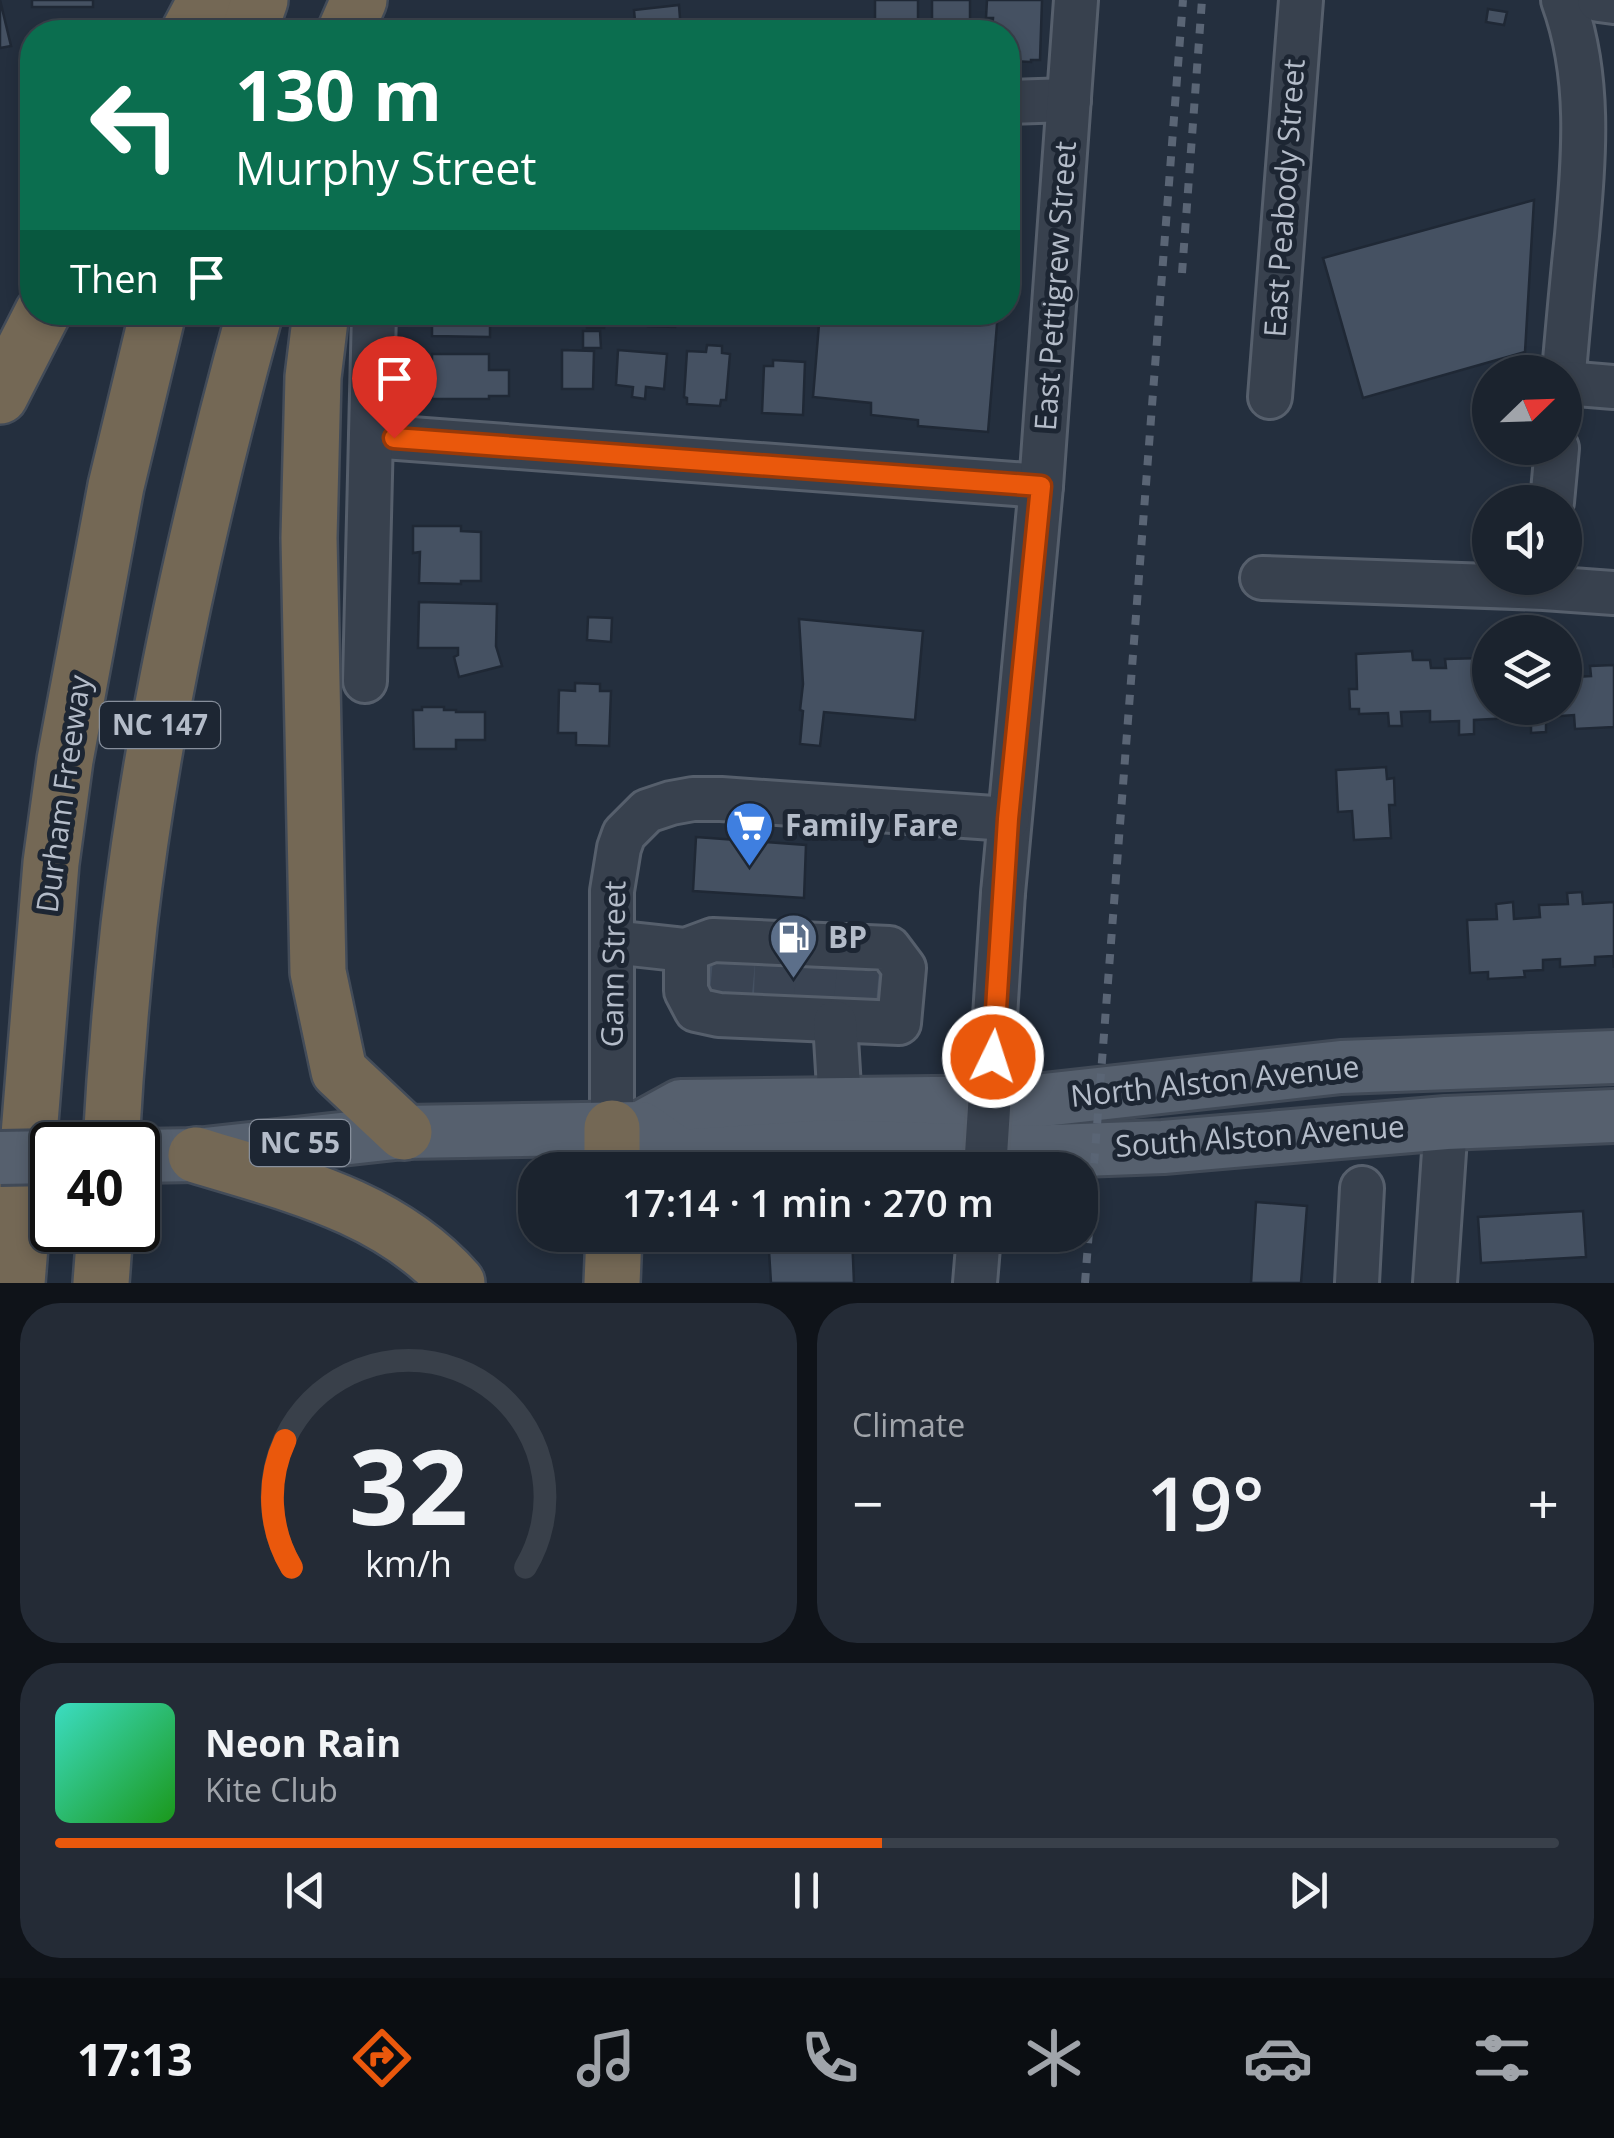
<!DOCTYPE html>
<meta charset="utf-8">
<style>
:root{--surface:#1b232e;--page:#242b36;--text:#f1f3f6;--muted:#a0a4aa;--line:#39404a;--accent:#ea580c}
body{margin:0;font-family:"Open Sans",sans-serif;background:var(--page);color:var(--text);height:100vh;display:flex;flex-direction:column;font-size:38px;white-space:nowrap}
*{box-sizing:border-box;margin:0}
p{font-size:32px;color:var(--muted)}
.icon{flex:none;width:55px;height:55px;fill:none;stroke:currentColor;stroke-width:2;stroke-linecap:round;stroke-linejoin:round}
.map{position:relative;height:1283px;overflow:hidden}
.details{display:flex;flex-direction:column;gap:20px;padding:20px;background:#0f1319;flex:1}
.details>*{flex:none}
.guide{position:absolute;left:20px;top:20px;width:1000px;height:305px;border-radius:40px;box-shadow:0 5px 15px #0003,0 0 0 2px var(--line);background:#0b6e4f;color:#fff;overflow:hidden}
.needle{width:65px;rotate:67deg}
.tools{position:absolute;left:1472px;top:355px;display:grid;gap:20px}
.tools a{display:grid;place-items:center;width:110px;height:110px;border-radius:50%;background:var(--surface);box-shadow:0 5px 15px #0003,0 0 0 2px var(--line);font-size:50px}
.speed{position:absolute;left:30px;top:1122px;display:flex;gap:20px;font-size:50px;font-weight:700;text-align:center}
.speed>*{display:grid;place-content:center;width:130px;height:130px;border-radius:50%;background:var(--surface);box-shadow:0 5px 15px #0003,0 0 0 2px var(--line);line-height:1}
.speed .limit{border:5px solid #111;border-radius:15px;background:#fff;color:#111}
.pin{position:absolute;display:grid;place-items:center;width:85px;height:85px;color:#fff;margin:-102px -42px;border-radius:50% 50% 50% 0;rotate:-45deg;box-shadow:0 0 10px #0007}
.pin .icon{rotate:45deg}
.me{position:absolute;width:110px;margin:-55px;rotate:4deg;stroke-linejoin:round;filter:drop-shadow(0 0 8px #0008)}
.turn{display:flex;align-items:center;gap:35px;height:210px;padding:0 50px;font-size:45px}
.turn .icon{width:130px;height:130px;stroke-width:2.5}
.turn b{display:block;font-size:70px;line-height:85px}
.then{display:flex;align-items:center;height:95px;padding:0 50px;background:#0003;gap:20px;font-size:38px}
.big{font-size:75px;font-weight:600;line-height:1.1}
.details .card{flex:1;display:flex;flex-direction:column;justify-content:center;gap:15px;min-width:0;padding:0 35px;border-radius:40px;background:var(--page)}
.details .dial{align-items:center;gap:0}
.dial svg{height:260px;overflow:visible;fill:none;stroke:var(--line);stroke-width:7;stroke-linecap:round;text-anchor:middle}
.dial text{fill:var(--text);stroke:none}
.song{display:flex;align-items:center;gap:30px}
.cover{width:120px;height:120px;border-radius:15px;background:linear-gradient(135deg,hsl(170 70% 55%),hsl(120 70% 35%))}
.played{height:10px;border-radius:5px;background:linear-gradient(90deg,var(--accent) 55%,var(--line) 55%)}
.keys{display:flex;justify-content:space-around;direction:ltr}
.heat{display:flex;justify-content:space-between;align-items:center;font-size:55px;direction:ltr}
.details .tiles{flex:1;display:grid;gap:20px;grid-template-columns:1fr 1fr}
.card:last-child{grid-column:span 2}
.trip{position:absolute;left:518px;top:1152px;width:580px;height:100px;border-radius:40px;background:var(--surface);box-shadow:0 5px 15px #0003,0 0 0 2px var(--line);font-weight:600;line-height:100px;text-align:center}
.tab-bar{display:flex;height:160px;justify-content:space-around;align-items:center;background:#0b0e12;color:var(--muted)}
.tab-bar .icon{width:70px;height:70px}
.tab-bar .selected{color:var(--accent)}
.tab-bar b{font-size:45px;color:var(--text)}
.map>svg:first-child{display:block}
</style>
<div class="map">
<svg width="1614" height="1283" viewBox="0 0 1614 1283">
<rect width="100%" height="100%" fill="#242f3e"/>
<g fill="#455162" stroke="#1f2835" stroke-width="2.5">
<polygon points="0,0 11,46 0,48"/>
<rect x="32" y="0" width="61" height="7"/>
<rect x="875" y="0" width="43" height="32"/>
<rect x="932" y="0" width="38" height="32"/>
<polygon points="987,0 1042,0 1040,60 1031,60 1031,62 1008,61 1008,32 992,32 993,18 986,18"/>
<polygon points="679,5 681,32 636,32 634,10"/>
<polygon points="1488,9 1507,12 1504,25 1486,22"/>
<polygon points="1534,200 1525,352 1363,398 1323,258"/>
<polygon points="432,312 511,312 511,321 490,321 490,337 432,336"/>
<polygon points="573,312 605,312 604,328 587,328 587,314"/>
<polygon points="648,312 675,312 675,327 648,326"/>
<polygon points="820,312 998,312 988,432 918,426 918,420 871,415 871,403 813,397"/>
<polygon points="583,331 600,331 601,348 583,348"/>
<polygon points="707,345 722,346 722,353 730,354 726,400 721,400 720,406 687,404 687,398 684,397 687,351 706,352"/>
<polygon points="562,350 594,351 593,389 562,389"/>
<polygon points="618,350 667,354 664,389 646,387 645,399 632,397 633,387 616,385"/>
<polygon points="432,354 489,354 489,370 509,370 509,396 489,396 489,399 432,399"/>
<polygon points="773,360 805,362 803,415 762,413 764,366 773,366"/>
<polygon points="413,526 461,526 461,531 481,532 481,581 461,581 461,584 419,583 420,552 413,553"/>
<polygon points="419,602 497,604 496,646 502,666 459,677 454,657 458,655 458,648 418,648"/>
<polygon points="588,617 612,618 611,642 587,640"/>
<polygon points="799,619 923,631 915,720 824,712 820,746 800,744 803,711 800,710 803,684"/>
<polygon points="1412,651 1413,660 1430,660 1431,668 1446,668 1445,659 1483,658 1484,666 1490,666 1490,708 1565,708 1565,666 1573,665 1574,677 1591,676 1590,666 1614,665 1614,727 1575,729 1574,715 1546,717 1546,732 1531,733 1531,717 1474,720 1474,734 1459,735 1459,721 1430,722 1430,711 1401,712 1402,726 1389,726 1388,713 1359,714 1359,709 1350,709 1349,689 1357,689 1356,654"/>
<polygon points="575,683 600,684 600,691 611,691 609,746 576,745 576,733 558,733 559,690 575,691"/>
<polygon points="422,707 444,707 444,710 456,710 456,712 485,712 485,740 456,740 456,749 414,749 413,710 422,710"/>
<polygon points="1386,767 1387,779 1394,778 1395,805 1389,805 1391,838 1354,840 1352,811 1338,812 1336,770"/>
<polygon points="696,837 806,845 804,898 693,891"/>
<polygon points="1582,892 1583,904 1614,902 1614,968 1613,956 1595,957 1595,965 1560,967 1560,959 1543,960 1543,970 1524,971 1525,977 1488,979 1488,972 1470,973 1467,920 1497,919 1496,904 1513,902 1514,919 1540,917 1539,905 1568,904 1567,893"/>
<polygon points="696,959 892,972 891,1005 694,990"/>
<polygon points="1256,1202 1307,1206 1301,1283 1251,1283"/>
<polygon points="1583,1211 1586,1257 1481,1263 1478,1217"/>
<polygon points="768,1235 852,1235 854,1283 771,1283"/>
</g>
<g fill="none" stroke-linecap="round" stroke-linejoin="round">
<g stroke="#3a4453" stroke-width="42" stroke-dasharray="42 21" stroke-linecap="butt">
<polyline points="731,993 734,961"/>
<polyline points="775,996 776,964"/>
<polyline points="815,999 818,967"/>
<polyline points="855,1002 858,970"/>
</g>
<defs>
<g id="minor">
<path d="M 1563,0 C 1591,76 1584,156 1577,235 C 1572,281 1568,327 1564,372"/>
<polyline points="1599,0 1614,2"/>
<polyline points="1008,102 1069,100"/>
<polyline points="1565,383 1614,387"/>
<polyline points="1270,397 1301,0"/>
<polyline points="371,436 1041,486"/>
<polyline points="1552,502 1557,448"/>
<polyline points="1262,578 1544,588 1614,593"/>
<polyline points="365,681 374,312"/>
<polyline points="1003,893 1041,486 1076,0"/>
<polyline points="613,942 686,950 713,940 889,948 904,968 899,1023 719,1015 696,1010 686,991 686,950"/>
<polyline points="835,1022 840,1104"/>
<polyline points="612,1128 612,891 619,848 624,834 647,811 671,803 693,799 721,799 1008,819"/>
<polyline points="975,1283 979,1235"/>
<polyline points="1357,1283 1362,1188"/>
<polyline points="1435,1283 1446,1123"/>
</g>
<g id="major">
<polyline points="641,1128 681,1106 1026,1102 1341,1067 1614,1057"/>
<polyline points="138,1156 196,1155 404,1132 641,1128 681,1156 829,1146 1026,1152 1163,1147 1446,1123 1614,1116"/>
</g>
<g id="highway">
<polyline points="189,32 206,0"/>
<polyline points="249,32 260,0"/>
<polyline points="345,32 359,0"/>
<polyline points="321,312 313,377 309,538 318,972 339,1071 404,1132"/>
<polyline points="0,396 43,312"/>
<polyline points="612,1128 612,1170"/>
<path d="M 111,1145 C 115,1071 121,998 129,925 C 153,720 200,511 255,312"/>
<path d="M 196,1155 C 290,1184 389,1206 457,1283"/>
<polyline points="17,1283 51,863 65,760 116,486 158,312"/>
<polyline points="101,1283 105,1230"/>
<polyline points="612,1283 614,1235"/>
</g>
</defs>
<use href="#minor" stroke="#565f6c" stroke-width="48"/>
<use href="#major" stroke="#414a57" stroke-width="58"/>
<use href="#highway" stroke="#434c59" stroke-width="60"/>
<use href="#minor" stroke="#38414e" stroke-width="42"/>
<use href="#major" stroke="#56606e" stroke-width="52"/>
<use href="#highway" stroke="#746855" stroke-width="55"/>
<g stroke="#5a6575" stroke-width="8" stroke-dasharray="10 10" stroke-linecap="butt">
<polyline points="1182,273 1202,0"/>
<polyline points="1085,1283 1183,0"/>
</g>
<defs>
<polyline id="minor-bridge" points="985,1170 1003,893"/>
<polyline id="major-bridge" points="0,1158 52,1157"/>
</defs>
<use href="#minor-bridge" stroke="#565f6c" stroke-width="48" stroke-linecap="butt"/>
<use href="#major-bridge" stroke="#414a57" stroke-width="58" stroke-linecap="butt"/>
<use href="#minor-bridge" stroke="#38414e" stroke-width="42"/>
<use href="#major-bridge" stroke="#56606e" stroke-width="52"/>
</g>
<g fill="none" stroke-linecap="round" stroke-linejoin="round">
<defs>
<polyline id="route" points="394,438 1041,486 1008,819 993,1057"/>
</defs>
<use href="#route" stroke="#983908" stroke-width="25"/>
<use href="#route" stroke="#ea580c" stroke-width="18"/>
</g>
<defs>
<symbol id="supermarket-pin" viewBox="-11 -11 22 30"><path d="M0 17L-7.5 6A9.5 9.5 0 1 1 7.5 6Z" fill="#3f7fe0" stroke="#1d2633"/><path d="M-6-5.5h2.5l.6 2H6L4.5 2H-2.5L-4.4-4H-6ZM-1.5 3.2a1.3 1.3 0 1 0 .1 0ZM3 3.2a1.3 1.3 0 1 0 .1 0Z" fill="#fff"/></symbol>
<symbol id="fuel-pin" viewBox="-11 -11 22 30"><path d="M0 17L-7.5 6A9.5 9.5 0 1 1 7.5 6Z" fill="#5c6f8a" stroke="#1d2633"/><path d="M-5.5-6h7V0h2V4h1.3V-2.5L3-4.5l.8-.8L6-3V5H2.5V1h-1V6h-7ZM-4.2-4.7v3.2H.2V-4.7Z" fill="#fff"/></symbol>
</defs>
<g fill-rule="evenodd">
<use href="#supermarket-pin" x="722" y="798" width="55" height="75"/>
<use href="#fuel-pin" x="766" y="910" width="55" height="75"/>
</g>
<g text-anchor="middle" stroke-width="10" stroke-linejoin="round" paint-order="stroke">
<g fill="#1d2633" stroke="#878f9c" stroke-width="2.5">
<rect x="100" y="702" width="120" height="46" rx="8"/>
<rect x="250" y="1120" width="100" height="46" rx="8"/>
</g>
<g font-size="28" font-weight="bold" fill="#b4bcc9">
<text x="160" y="735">NC 147</text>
<text x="300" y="1153">NC 55</text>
</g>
<g font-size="30" fill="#b4bcc9" stroke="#1d2633">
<text transform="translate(1285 198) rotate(-86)" y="10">East Peabody Street</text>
<text transform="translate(1056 286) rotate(-86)" y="10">East Pettigrew Street</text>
<text transform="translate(64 794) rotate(-82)" y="10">Durham Freeway</text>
<text transform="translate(614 964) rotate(-89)" y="10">Gann Street</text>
<text transform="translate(1215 1082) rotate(-6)" y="10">North Alston Avenue</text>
<text transform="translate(1260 1137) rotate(-4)" y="10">South Alston Avenue</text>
</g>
<g font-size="30" font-weight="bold" fill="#b4bcc9" stroke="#1d2633" text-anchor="start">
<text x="785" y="836">Family Fare</text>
<text x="828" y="948">BP</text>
</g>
</g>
</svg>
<div class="tools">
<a><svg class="needle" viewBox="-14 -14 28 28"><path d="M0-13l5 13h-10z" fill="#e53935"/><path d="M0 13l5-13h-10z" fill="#a0a4aa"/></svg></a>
<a><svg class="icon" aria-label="sound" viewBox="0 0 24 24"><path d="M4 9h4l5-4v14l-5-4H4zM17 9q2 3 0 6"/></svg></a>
<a><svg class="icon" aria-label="layers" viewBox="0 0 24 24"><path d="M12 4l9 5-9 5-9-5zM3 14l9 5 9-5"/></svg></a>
</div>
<div class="speed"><div class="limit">40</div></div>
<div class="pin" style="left:394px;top:438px;background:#d93025"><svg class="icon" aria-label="arrive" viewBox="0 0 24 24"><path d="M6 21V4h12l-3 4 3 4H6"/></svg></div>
<svg class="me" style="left:993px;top:1057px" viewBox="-20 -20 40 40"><circle r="17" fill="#ea580c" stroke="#fff" stroke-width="3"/><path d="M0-11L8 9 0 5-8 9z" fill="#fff"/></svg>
<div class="trip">17:14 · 1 min · 270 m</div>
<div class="guide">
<div class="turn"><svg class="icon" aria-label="left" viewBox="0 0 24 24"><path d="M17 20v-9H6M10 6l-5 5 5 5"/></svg><div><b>130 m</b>Murphy Street</div></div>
<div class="then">Then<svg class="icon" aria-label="arrive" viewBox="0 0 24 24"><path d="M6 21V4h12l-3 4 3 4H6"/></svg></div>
</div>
</div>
<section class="details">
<div class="tiles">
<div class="card dial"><svg viewBox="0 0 100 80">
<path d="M14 69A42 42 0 1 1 86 69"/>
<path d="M14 69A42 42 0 0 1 12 30" stroke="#ea580c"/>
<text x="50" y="56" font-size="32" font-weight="700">32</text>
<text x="50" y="72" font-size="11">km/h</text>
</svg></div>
<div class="card"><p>Climate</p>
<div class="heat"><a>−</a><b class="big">19°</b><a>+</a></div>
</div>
<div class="card">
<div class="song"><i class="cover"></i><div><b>Neon Rain</b><p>Kite Club</p></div></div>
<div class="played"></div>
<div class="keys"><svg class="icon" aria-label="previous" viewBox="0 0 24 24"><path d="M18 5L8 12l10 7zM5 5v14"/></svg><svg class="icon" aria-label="pause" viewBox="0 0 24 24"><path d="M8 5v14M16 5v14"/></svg><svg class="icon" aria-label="next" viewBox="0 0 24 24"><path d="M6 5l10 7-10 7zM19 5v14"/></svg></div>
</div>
</div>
</section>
<nav class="tab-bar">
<b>17:13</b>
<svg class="icon selected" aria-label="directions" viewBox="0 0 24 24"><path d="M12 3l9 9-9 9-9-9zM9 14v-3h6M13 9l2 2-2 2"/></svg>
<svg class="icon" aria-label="music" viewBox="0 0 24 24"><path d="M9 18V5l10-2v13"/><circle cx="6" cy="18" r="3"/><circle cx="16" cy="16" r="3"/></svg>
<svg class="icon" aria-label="phone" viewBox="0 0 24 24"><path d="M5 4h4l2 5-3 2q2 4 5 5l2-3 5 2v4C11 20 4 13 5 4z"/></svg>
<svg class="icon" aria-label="climate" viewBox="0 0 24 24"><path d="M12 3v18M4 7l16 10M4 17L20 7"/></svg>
<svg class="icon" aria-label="car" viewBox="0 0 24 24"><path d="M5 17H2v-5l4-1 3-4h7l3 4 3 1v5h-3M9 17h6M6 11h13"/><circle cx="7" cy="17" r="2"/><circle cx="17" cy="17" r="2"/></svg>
<svg class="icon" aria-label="filters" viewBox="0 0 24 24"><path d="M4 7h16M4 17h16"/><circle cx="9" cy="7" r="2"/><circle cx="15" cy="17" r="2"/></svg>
</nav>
